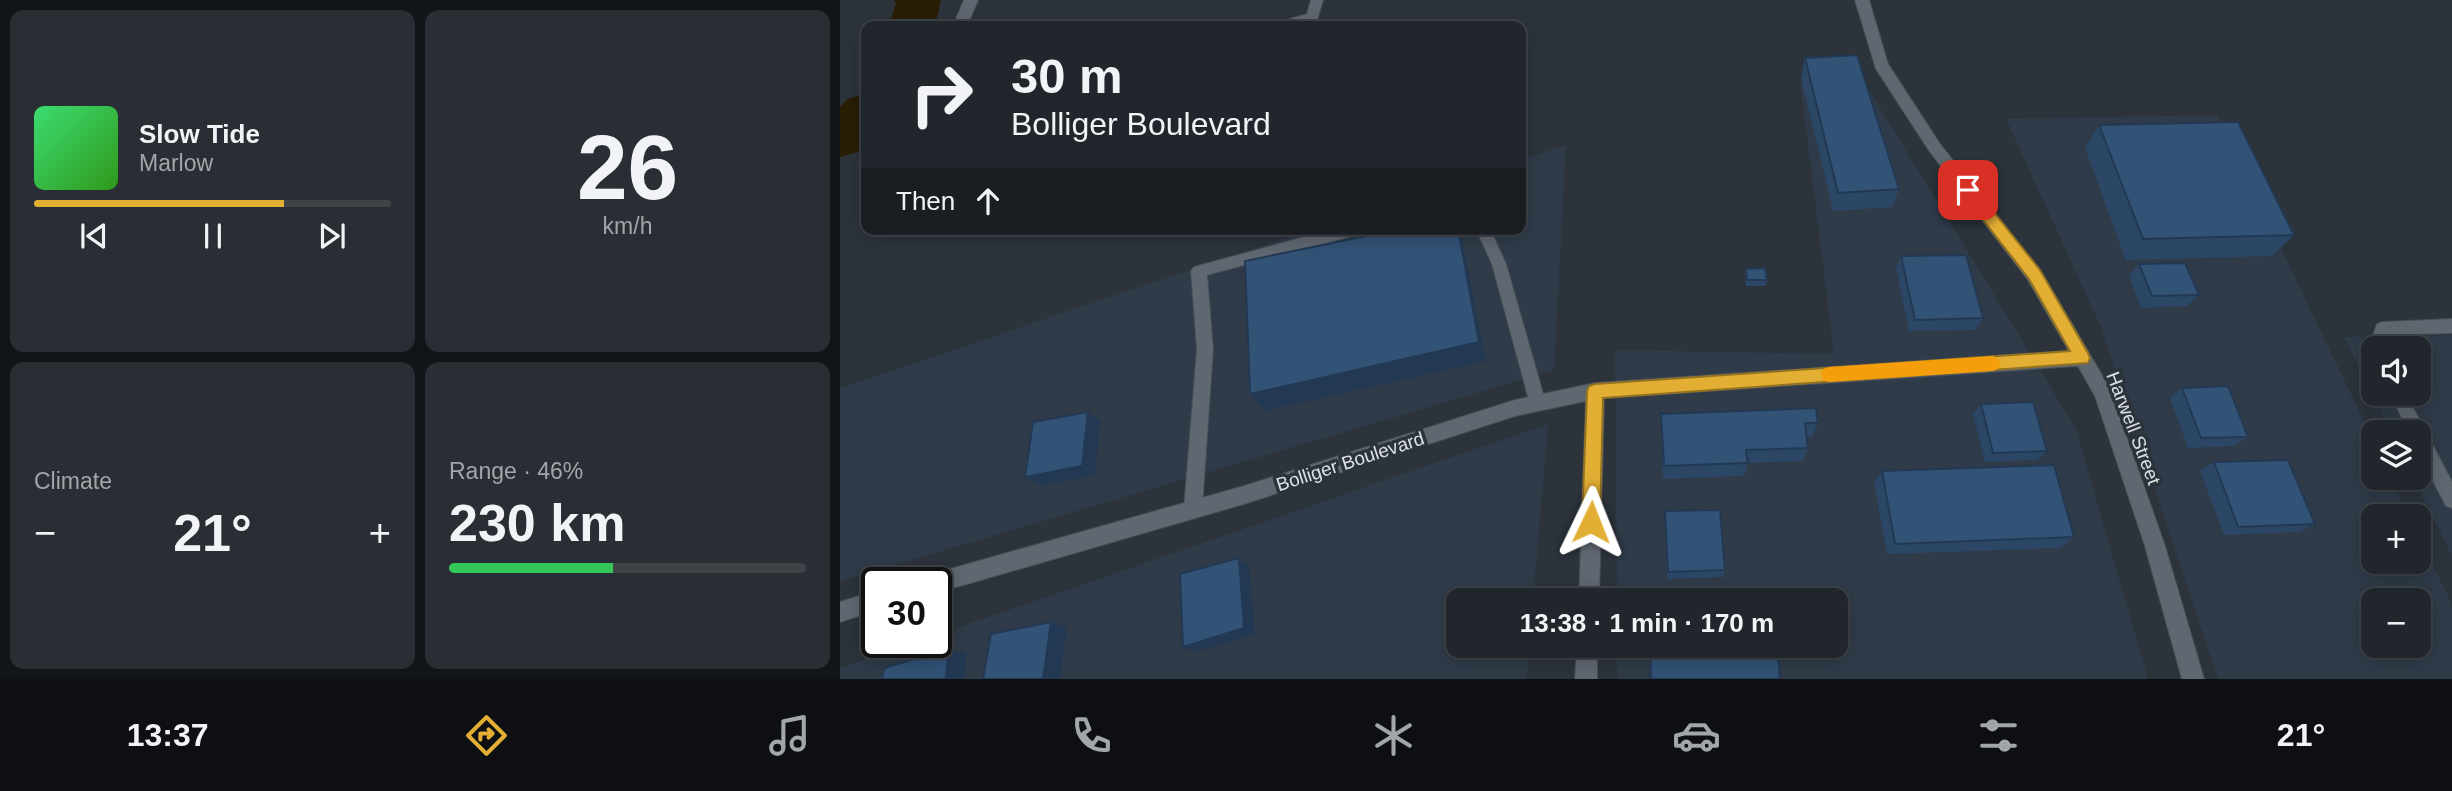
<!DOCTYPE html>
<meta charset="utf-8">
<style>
:root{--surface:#21262c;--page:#292e34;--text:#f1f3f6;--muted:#a2a5a9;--line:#3e4348;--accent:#e2af34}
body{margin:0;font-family:Arial,sans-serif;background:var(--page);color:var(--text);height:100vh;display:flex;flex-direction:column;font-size:26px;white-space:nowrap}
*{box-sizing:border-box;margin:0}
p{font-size:23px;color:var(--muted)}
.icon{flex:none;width:38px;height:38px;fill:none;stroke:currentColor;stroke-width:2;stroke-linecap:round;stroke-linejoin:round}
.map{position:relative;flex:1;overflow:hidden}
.details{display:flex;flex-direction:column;gap:10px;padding:10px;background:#121518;width:840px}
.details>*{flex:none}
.banner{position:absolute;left:21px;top:21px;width:665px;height:214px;border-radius:14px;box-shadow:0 4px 18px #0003,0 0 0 2px var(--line);background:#21262c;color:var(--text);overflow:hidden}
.controls{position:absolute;left:1521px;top:336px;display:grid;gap:14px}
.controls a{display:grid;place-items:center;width:70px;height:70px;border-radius:14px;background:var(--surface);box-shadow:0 4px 18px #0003,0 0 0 2px var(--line);font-size:35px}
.speed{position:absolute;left:21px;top:567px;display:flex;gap:14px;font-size:35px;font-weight:700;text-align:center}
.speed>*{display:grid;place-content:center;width:91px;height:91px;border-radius:50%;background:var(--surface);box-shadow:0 4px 18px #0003,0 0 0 2px var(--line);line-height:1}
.speed .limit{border:4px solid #111;border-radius:10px;background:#fff;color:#111}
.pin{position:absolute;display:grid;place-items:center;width:60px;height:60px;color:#fff;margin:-30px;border-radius:14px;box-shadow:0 4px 10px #0006}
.me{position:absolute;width:77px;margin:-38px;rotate:2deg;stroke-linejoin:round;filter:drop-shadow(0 0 5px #0008)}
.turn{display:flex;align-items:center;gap:24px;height:147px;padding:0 35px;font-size:32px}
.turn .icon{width:91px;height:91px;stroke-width:2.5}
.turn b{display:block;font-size:49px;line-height:60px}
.then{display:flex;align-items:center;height:66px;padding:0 35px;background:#0003;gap:14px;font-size:26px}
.big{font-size:52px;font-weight:800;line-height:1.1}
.details .card{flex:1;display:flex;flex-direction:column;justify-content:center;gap:10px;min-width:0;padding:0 24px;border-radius:14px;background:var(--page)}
.details .dial{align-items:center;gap:0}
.dial b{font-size:91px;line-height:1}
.song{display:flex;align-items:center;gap:21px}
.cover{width:84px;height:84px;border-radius:10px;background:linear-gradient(135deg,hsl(140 70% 55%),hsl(110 70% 35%))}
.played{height:7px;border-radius:4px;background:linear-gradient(90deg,var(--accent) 70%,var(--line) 70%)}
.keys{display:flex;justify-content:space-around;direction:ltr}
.heat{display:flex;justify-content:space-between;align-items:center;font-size:38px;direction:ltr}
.charge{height:10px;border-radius:5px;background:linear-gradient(90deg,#34c759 46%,var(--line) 0)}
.details .tiles{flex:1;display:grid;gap:10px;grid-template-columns:repeat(2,1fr)}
.trip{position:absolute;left:606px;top:588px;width:402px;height:70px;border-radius:14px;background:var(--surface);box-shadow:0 4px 18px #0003,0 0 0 2px var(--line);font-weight:800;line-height:70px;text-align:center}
.dock{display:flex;height:112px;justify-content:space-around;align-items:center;background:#0d0f12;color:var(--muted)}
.dock .icon{width:49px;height:49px}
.dock .selected{color:var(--accent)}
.dock b{font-size:32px;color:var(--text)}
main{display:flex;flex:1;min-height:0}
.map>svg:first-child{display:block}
</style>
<main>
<section class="details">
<div class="tiles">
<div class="card">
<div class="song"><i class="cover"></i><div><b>Slow Tide</b><p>Marlow</p></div></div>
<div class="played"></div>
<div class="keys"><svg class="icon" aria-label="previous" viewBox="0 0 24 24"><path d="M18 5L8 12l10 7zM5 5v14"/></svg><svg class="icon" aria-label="pause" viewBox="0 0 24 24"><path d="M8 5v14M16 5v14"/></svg><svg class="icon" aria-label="next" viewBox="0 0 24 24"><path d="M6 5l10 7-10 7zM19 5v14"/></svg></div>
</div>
<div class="card dial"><b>26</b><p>km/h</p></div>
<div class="card"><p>Climate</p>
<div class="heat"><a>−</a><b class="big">21°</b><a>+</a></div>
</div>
<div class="card"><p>Range · 46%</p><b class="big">230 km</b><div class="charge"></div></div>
</div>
</section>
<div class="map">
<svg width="1612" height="679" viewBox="0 0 1612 679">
<rect width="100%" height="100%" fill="#2c333b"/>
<g fill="#303b49" fill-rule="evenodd">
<polygon points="1020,75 1236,429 1308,679 777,679 777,646 996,646 996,600 777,600 775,350 994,354 960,81"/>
<path d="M 1377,115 L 1533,440 L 1533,478 L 1551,478 L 1569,516 L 1533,516 L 1533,562 L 1578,562 L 1579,535 L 1612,605 L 1612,679 L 1378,679 L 1261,327 L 1166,119 ZM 1533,600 L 1578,600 L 1578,646 L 1533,646 Z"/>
<polygon points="726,145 714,370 0,581 0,388 473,229 681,229 681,160"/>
<path d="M 1612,335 L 1612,556 L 1573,478 L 1578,478 L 1578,432 L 1551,432 L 1504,337 ZM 1533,348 L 1578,348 L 1578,394 L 1533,394 Z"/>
<polygon points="708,424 693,600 618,600 618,646 689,646 687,679 0,679 0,668 76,642 96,642 96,635"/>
</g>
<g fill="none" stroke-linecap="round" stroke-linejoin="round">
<g fill="#291d04" fill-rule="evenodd">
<polygon points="54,0 101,0 95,26 49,26 56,3"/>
<polygon points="26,93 26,143 18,152 0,157 0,107 8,99"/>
</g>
<defs>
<g id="service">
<polygon points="471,0 483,0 477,20 455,26 434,26 436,23 467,14"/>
<polygon points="493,229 523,229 516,235 367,275 373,349 362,509 359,515 353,517 347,515 344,509 357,349 351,271 354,267"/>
<polygon points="636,229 650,229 666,264 706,404 704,409 698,411 692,409 690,404 652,264"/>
<path d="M 1612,319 L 1612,333 L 1549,335 L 1547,348 L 1533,348 L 1533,352 C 1529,345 1534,332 1537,324 L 1543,322 Z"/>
<polygon points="1550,394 1566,394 1612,482 1612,508 1606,506 1578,452 1578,432 1569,432"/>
</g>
<g id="minor">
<polygon points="124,0 138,0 127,26 113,26"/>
<polygon points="1015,0 1029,0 1048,64 1100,144 1200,270 1269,387 1325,546 1364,679 1342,679 1305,546 1255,396 1238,366 764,398 759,600 739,600 746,401 675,416 404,504 96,593 96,583 86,583 89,576 96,573 404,486 675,400 755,383 1229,351 1188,280 1090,152 1036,69"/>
<polygon points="37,590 37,610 0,622 0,602"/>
<polygon points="737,646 757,646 757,679 735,679"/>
</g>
</defs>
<use href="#service" stroke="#484e55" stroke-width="2"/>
<use href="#minor" stroke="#484e55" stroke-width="2"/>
<use href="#service" fill="#5f6771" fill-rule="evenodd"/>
<use href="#minor" fill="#5f6771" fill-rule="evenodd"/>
</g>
<g fill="#2b4765">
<polygon points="965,58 1059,189 1052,207 993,211 961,78"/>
<polygon points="1259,125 1454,235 1432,256 1286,260 1245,148"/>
<polygon points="1061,256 1143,318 1135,330 1069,331 1056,268"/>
<polygon points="1299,264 1359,295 1347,306 1301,308 1289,276"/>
<polygon points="906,269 927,280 925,286 906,286 905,275"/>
<polygon points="1342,388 1408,437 1394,446 1348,448 1330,398"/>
<polygon points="1141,404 1207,451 1197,460 1145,462 1133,414"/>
<polygon points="821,414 978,423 972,437 967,437 968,448 963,461 908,463 904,476 823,479 821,427"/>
<polygon points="1374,462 1475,524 1459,532 1384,535 1360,471"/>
<polygon points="1042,471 1234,537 1220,548 1047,554 1034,483"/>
<polygon points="825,511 885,570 883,577 827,579"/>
</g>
<g fill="#233953">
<polygon points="618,229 619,229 622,239 646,361 425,411 410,394"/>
<polygon points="248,412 260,422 255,475 200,486 185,477"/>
<polygon points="399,558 409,565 415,634 355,652 343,647"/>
<polygon points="211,622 227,628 220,679 203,679"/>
<polygon points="108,649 126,654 125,679 106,679"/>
</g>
<g fill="#325276" stroke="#233953" stroke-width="2">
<polygon points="1017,55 1059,189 998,193 965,58"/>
<polygon points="1398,122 1454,235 1303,239 1259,125"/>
<polygon points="560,229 618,229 639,342 410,394 405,261"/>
<polygon points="1126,255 1143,318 1075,320 1061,256"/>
<polygon points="1345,263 1359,295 1312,296 1299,264"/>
<polygon points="925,268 927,280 907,280 906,269"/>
<polygon points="1388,386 1408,437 1361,438 1342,388"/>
<polygon points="1193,402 1207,451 1153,453 1141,404"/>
<polygon points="976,408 978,423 965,423 968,448 906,450 908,463 824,466 821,414"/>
<polygon points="248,412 242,466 185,477 193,422"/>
<polygon points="1448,460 1475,524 1398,527 1374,462"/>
<polygon points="1214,465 1234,537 1055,544 1042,471"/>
<polygon points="880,510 885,570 828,572 825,511"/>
<polygon points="399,558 404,628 343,647 340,574"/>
<polygon points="211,622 203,679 143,679 151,634"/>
<polygon points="810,646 937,646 940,679 811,679"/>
<polygon points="108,649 106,679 42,679 44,668"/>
</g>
<polygon fill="#e2af34" stroke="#937222" stroke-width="2" points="1128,184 1133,186 1200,270 1248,353 1250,358 1248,363 763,398 760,522 757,528 751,531 745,528 742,522 747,391 749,386 755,384 1230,351 1189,279 1123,194 1121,190 1123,186"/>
<polygon fill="#f59e0b" points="1153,356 1158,359 1161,364 1158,369 1153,371 989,382 983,380 981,374 983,369 989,367"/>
<g text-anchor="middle" stroke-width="7" stroke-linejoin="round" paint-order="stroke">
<g font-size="19" fill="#dbe0e5" stroke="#2c333b">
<text transform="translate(1294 428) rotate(69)" y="7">Harwell Street</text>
<text transform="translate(510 461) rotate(-18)" y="7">Bolliger Boulevard</text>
</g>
</g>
</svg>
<div class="controls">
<a><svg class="icon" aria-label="sound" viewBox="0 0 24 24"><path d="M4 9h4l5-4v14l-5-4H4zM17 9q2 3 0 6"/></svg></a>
<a><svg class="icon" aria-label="layers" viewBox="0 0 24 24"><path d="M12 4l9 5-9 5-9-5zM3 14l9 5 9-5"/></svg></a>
<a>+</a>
<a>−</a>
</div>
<div class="speed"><div class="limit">30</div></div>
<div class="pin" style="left:1128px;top:190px;background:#d93025"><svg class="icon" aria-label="arrive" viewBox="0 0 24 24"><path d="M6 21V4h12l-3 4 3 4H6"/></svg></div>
<svg class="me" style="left:751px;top:522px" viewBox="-20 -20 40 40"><path d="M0-17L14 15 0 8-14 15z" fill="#e2af34" stroke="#fff" stroke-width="4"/></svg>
<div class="trip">13:38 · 1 min · 170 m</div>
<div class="banner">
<div class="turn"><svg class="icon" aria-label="right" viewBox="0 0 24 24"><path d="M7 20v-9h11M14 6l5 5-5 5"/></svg><div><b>30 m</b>Bolliger Boulevard</div></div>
<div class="then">Then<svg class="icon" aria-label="ahead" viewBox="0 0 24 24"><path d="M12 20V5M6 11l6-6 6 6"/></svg></div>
</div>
</div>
</main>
<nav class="dock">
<b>13:37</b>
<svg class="icon selected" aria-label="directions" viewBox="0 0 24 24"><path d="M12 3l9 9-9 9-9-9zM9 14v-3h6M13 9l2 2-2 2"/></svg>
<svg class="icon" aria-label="music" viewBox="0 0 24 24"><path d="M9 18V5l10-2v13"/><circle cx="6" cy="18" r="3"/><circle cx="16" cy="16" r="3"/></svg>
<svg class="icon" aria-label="phone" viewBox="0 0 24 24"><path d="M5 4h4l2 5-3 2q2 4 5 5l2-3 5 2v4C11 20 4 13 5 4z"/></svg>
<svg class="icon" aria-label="climate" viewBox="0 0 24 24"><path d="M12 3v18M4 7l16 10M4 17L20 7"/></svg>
<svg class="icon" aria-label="car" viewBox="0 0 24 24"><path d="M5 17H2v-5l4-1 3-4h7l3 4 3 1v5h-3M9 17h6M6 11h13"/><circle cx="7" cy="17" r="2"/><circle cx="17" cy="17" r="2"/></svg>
<svg class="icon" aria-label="filters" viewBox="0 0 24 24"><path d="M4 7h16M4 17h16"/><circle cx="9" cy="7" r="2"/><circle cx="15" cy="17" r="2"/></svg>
<b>21°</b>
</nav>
